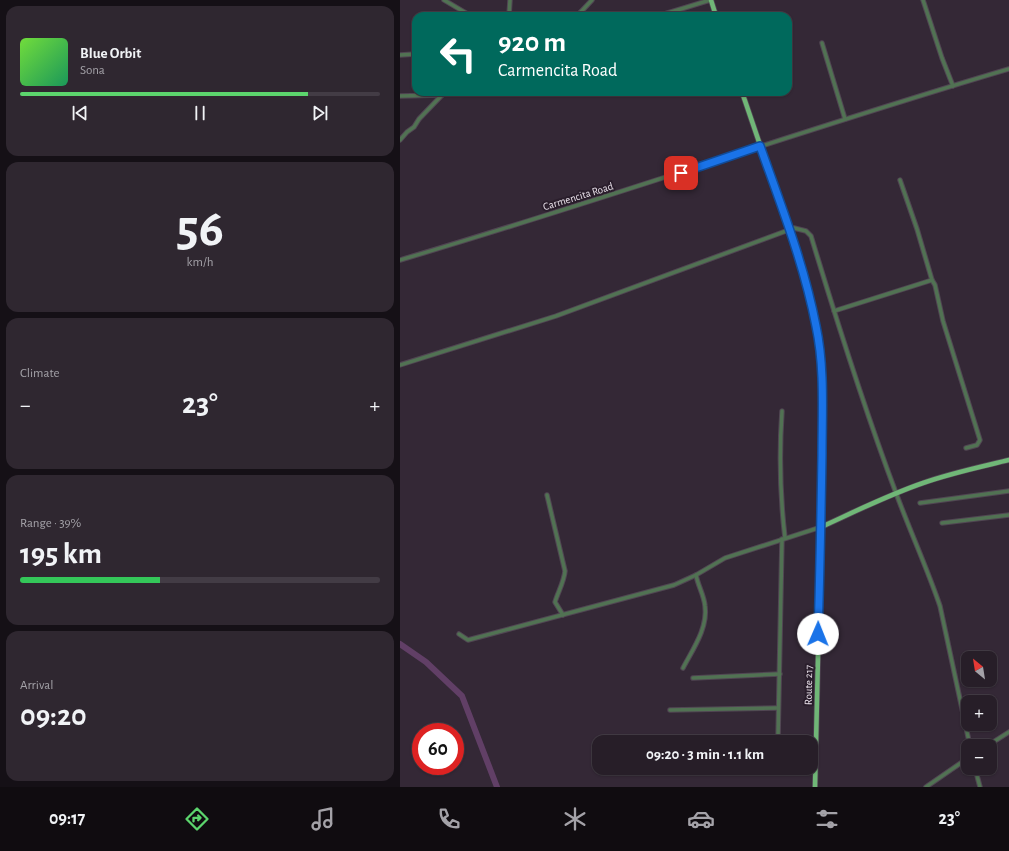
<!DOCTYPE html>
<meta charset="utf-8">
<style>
:root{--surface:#271e28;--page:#2f2730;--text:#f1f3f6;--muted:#a4a2a8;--line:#433c45;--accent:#5cd56d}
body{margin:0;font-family:"Alegreya Sans",sans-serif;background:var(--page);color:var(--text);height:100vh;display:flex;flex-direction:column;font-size:15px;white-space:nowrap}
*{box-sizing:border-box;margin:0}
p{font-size:13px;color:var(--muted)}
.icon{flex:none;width:22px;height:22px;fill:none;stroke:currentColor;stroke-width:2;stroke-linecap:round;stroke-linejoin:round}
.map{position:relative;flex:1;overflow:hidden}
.side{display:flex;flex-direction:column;gap:6px;padding:6px;background:#151016;width:400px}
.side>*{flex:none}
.hud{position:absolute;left:12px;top:12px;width:380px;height:84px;border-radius:12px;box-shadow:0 1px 3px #0004,0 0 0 1px var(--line);background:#00695c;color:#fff;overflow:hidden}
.needle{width:26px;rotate:330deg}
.fabs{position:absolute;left:561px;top:651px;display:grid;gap:8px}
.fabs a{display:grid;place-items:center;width:36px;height:36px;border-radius:8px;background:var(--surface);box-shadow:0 1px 3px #0004,0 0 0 1px var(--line);font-size:20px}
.speed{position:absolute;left:12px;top:723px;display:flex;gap:8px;font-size:20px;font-weight:700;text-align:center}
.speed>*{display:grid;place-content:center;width:52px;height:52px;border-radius:50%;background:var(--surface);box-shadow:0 1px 3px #0004,0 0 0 1px var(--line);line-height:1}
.speed .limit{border:6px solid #d22;background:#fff;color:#111}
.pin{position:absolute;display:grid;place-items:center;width:34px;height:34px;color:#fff;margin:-17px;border-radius:8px;box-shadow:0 2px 6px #0006}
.me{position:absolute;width:44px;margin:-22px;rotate:1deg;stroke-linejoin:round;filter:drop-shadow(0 0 3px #0008)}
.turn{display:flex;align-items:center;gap:14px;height:84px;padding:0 20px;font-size:18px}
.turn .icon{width:52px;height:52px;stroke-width:2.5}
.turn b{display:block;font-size:28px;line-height:34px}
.big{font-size:30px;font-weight:700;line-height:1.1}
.side .widget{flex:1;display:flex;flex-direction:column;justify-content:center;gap:6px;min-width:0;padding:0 14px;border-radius:12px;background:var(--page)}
.side .dial{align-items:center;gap:0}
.dial b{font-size:52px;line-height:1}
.song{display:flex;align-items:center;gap:12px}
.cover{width:48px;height:48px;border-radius:6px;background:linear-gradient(135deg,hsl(100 70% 55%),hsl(150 70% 35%))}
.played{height:4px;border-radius:2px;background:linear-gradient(90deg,var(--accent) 80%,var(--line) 80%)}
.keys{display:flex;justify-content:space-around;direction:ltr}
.heat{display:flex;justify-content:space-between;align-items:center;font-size:22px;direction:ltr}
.charge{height:6px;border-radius:3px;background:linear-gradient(90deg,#34c759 39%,var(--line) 0)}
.trip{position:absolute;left:192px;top:735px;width:226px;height:40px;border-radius:12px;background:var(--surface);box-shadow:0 1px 3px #0004,0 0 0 1px var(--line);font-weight:700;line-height:40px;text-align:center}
.menu{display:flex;height:64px;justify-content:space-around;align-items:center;background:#100c10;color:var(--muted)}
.menu .icon{width:28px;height:28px}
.menu .current{color:var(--accent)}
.menu b{font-size:18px;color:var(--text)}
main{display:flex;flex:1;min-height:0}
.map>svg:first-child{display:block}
</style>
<main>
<section class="side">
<div class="widget">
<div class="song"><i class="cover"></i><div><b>Blue Orbit</b><p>Sona</p></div></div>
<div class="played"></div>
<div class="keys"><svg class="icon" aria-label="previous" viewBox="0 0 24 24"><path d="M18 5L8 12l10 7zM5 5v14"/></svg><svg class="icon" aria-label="pause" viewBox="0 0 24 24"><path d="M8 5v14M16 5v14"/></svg><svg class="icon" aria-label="next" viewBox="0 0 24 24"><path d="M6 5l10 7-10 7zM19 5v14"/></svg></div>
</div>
<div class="widget dial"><b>56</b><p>km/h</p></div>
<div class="widget"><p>Climate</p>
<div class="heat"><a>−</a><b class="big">23°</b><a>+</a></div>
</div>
<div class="widget"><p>Range · 39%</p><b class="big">195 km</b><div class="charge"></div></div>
<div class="widget"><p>Arrival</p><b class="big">09:20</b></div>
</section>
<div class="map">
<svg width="609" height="787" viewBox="0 0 609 787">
<rect width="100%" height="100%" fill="#342836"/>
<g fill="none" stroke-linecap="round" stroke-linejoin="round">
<polyline stroke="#613f66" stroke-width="6" points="0,644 26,662 62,696 97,787"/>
<defs>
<g id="minor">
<polyline points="44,0 71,16"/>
<polyline points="523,0 542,58 553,86"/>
<polyline points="109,16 110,0"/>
<polyline points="177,16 192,0"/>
<polyline points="258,16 310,0"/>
<polyline points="422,43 445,119"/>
<polyline points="0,55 16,54"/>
<polyline points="0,96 42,95"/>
<polyline points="0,140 7,132 14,127 19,119 42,95"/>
<polyline points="500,180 517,229 532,280 535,285 543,321 580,440 577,445 566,448"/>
<path d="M 0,260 C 204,200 405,129 609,69"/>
<polyline points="434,311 532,280"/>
<path d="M 0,365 L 156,316 L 394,228 L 406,231 L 411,236 C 437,322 464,408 496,493 C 510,531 527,568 540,606 L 570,746"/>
<path d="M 382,411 C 379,455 380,495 385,538"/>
<path d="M 147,495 L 165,571 C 164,582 158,592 155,602 L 163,615"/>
<polyline points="520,503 609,491"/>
<polyline points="542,523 609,515"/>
<polyline points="59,634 68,640 274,585 296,575 325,558 421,527"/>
<path d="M 283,668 C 293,649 308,628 305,606 C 304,595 298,586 296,575"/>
<polyline points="293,678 380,674"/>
<polyline points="270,710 377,708"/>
<polyline points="378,738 382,539"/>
<polyline points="587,746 609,732"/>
<polyline points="575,768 580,787"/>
<polyline points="526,787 568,758"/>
</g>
<g id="major">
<polyline points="311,0 316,16"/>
<polyline points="342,92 389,230 405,282 416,327 421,367 421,527 415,787"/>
<path d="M 421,527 C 454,512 488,495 523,483 C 551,473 580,467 609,460"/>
</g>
</defs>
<use href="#minor" stroke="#514653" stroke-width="5.5"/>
<use href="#major" stroke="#514653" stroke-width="6"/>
<use href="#minor" stroke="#517253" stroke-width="3.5"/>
<use href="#major" stroke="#70b777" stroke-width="4.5"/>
</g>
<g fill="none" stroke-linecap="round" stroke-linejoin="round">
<defs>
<path id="route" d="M 281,173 L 360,146 C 381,205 404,264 416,326 C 425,368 422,413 422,455 C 421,515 420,575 418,634"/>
</defs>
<use href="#route" stroke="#114b97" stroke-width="10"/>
<use href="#route" stroke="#1a73e8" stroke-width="7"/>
</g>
<g text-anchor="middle" stroke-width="4" stroke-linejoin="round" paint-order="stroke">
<g font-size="11" fill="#e9e1ea" stroke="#2a1e2c">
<text transform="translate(178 196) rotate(-17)" y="4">Carmencita Road</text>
<text transform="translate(408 685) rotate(-89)" y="4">Route 217</text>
</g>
</g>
</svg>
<div class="fabs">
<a><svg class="needle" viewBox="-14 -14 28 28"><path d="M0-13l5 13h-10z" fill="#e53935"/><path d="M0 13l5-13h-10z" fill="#a4a2a8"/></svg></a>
<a>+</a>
<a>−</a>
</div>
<div class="speed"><div class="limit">60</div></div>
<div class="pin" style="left:281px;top:173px;background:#d93025"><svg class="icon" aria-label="arrive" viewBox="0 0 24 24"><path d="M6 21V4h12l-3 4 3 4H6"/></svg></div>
<svg class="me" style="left:418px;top:634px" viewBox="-20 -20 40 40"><circle r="19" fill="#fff"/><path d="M0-13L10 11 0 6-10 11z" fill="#1a73e8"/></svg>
<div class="trip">09:20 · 3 min · 1.1 km</div>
<div class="hud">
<div class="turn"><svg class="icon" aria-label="left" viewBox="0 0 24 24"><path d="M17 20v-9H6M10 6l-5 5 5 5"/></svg><div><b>920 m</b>Carmencita Road</div></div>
</div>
</div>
</main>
<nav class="menu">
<b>09:17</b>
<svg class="icon current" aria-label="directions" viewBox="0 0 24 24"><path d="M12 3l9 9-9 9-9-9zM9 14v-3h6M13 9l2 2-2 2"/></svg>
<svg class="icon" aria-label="music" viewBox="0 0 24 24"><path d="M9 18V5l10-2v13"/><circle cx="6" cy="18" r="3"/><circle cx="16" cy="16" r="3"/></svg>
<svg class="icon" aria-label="phone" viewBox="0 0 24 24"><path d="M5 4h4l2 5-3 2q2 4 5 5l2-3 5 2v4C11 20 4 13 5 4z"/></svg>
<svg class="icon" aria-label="climate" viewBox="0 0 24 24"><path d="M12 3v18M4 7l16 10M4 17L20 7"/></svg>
<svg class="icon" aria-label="car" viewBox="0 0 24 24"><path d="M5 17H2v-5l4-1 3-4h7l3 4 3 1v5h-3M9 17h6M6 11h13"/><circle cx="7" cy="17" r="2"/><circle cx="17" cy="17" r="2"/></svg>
<svg class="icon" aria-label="filters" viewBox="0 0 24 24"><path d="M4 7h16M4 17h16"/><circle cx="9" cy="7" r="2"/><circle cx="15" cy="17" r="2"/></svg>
<b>23°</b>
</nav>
